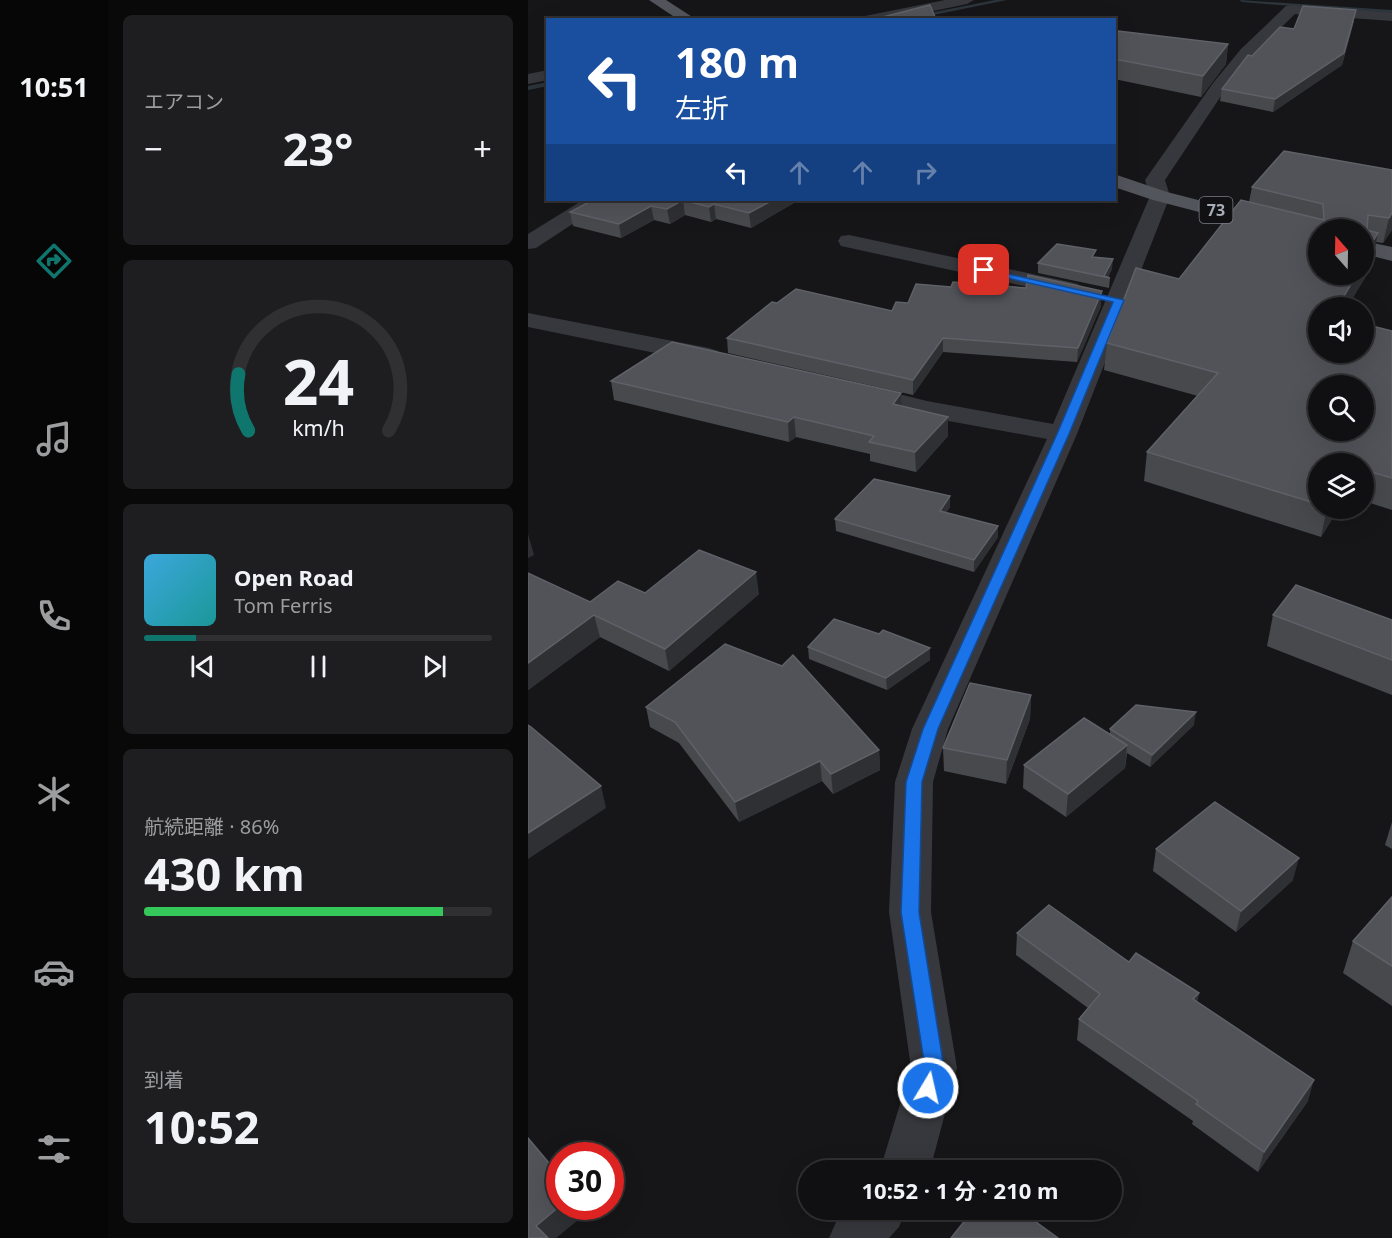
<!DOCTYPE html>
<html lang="ja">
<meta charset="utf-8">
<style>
:root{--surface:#101012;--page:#1e1e20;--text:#f1f3f6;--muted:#9c9d9f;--line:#303032;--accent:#0f766e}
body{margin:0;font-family:"Noto Sans","Noto Sans JP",sans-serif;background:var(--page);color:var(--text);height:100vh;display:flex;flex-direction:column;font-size:22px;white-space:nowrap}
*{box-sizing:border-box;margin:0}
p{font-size:20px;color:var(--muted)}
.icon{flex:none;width:33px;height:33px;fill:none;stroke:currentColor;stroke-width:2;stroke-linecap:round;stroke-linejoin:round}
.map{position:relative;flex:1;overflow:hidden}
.drawer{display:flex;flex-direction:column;gap:15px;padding:15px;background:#09090a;width:420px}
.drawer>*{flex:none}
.guide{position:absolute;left:18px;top:18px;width:570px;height:183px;border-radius:0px;box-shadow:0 6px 24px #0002,0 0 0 2px var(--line);background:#1a4fa0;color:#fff;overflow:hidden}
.needle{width:39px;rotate:340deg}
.fabs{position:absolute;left:780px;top:219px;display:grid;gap:12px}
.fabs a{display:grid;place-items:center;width:66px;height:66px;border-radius:50%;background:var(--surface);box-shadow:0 6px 24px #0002,0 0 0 2px var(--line);font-size:30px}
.speed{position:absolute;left:18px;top:1142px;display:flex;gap:12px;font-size:30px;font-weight:700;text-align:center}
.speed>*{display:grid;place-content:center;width:78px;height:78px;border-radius:50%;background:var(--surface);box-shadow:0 6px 24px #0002,0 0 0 2px var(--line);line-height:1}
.speed .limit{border:9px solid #d22;background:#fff;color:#111}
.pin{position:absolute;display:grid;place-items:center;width:51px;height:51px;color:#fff;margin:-26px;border-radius:12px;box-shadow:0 3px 9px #0006}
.me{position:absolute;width:66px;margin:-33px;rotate:9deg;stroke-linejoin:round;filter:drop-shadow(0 0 4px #0008)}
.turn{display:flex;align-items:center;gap:21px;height:126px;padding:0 30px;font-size:27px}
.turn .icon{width:78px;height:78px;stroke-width:2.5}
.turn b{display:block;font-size:42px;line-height:51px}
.lanes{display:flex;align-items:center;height:57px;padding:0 30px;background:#0003;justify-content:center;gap:30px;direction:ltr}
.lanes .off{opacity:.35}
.big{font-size:45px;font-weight:700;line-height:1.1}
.drawer .card{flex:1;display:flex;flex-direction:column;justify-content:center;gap:9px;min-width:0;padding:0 21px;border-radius:9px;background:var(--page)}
.drawer .dial{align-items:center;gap:0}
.dial svg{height:156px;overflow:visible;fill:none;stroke:var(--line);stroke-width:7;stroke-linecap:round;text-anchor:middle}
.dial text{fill:var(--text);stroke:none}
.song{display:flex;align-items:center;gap:18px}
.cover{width:72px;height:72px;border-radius:9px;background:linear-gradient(135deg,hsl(200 70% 55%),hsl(180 70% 35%))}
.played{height:6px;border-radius:3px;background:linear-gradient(90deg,var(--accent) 15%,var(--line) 15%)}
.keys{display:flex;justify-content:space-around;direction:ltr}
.heat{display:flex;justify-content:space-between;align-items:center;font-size:33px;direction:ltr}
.charge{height:9px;border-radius:4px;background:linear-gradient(90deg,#34c759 86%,var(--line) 0)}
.trip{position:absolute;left:270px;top:1160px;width:324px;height:60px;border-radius:30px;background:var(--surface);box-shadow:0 6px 24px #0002,0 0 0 2px var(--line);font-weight:700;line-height:60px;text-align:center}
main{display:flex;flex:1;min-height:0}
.tab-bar{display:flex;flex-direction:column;width:108px;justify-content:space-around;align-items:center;background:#060607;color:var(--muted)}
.tab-bar .icon{width:42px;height:42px}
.tab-bar .active{color:var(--accent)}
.tab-bar b{font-size:27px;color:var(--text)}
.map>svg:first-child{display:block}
</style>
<main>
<nav class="tab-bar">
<b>10:51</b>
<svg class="icon active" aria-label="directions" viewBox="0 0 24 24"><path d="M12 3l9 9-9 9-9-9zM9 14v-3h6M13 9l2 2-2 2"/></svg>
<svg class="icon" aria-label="music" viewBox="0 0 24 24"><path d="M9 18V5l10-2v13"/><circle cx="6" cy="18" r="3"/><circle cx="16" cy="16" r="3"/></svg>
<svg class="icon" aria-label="phone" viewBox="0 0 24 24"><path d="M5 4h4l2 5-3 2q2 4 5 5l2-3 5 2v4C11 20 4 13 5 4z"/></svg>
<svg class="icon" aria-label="climate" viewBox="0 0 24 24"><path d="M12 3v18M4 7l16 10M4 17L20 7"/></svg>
<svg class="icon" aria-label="car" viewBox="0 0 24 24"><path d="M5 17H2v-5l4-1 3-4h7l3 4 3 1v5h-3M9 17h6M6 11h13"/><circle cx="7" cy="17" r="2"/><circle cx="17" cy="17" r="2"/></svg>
<svg class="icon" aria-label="filters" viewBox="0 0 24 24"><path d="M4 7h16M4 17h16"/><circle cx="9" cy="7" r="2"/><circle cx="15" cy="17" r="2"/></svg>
</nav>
<section class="drawer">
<div class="card"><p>エアコン</p>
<div class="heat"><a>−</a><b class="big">23°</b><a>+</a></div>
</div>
<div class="card dial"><svg viewBox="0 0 100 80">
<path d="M14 69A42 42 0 1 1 86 69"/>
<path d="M14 69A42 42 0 0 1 9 40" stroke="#0f766e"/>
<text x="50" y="56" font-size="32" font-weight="700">24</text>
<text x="50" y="72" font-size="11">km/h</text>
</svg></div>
<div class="card">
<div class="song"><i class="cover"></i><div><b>Open Road</b><p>Tom Ferris</p></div></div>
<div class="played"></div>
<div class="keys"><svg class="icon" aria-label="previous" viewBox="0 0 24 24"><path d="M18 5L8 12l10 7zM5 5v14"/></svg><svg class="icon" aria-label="pause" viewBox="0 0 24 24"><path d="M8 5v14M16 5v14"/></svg><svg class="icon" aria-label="next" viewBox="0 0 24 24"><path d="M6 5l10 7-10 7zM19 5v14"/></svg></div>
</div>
<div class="card"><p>航続距離 · 86%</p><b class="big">430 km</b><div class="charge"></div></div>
<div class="card"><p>到着</p><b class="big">10:52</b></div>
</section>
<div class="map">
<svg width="864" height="1238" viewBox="0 0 864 1238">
<rect width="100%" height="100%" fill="#161618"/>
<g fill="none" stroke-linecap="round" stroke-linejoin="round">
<g fill="#2c353c" fill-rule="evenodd">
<polygon points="467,0 479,0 381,20 366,20"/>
<polygon points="711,0 864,10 864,14 714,2"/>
<polygon points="20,82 20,86 0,90 0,86"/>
</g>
<g fill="#37383d" fill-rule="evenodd">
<polygon points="417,0 446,0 439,4 362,20 330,20 337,16"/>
<polygon points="763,5 864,13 864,21 767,14 725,55 697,90 637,180 642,196 549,434 420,729 405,782 403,912 429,1068 402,1170 352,1170 383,1068 361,912 367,782 384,729 519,439 399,417 321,398 317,392 321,386 330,384 399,401 525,424 622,196 617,180 685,83 713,49 758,6"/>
<polygon points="20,70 20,80 0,84 0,74"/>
<polygon points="55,200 78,200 75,204 8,248 0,249 0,234"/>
<polygon points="321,235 542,282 550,284 554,289 550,294 542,296 313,246 310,241 313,236"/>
<polygon points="0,313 181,348 190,351 194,356 190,361 181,364 0,327"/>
<polygon points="319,1209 378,1209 371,1227 361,1238 301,1238 309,1220"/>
</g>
<g fill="#53555c" fill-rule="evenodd">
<polygon points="121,0 138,0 169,20 151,20"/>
<polygon points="586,174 639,192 790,231 790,243 625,200 586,187"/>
<polygon points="836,241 864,247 864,261 836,254"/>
</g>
</g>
<g fill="#47494d">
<polygon points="826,21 814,65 745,112 692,101 694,89 724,56 766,29"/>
<polygon points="700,44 698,64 673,97 586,79 586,51"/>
<polygon points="864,170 864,230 855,243 848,242 845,258 842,262 840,273 790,352 864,331 864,510 836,501 836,464 790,464 790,508 811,508 793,537 616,481 619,452 670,396 576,370 579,343 651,279 721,202 724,187"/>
<polygon points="65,200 271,200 223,228 188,219 183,222 157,215 142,224 126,220 93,238 45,226 42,212"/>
<polygon points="568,257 584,269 580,277 582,278 581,288 510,273 510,263"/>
<polygon points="249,303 364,311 380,303 573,306 549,362 415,352 385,395 200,353 199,338"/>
<polygon points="83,381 374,406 420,436 388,472 342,461 342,454 268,437 261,442 86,400"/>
<polygon points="422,496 422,507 418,513 470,526 470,537 446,572 308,531 307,519"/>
<polygon points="0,573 62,602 117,593 231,594 141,671 72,637 0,690"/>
<polygon points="745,615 864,620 864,695 739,646"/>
<polygon points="351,634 402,648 402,660 359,690 281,659 280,647"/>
<polygon points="503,695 502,719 478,784 416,771 415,748"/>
<polygon points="118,707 351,750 352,770 305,794 294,781 211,822 151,743 122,727"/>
<polygon points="666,725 622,767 599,753 597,768 538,817 495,788 496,765 582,733 582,729"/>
<polygon points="864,822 864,849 857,845"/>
<polygon points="628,849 765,880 708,932 625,871"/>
<polygon points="864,897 864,1006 815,973 825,941"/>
<polygon points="489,933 601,962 671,993 669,1002 780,1101 730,1172 664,1124 665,1121 549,1040 551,1019 560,1008 488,955"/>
</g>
<g fill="#2f3033">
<polygon points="828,10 814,65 745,112 747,99"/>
<polygon points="700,44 698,64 673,97 675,76"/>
<polygon points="155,200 157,215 142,224 139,209"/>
<polygon points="245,200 271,200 223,228 221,213"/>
<polygon points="186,204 188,219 183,222 181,207"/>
<polygon points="123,206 126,220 93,238 91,224"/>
<polygon points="864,213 864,230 855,243 861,218"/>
<polygon points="850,233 845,258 842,262 840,273 819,308 809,308 829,274 836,274 836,264 841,247"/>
<polygon points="585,259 584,269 580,277 576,276"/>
<polygon points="574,291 573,306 549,362 550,348"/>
<polygon points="415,338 415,352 385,395 385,380"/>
<polygon points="373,393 374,412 365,404"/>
<polygon points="266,417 268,437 261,442 260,422"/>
<polygon points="420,417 420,436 388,472 387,452"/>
<polygon points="422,496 422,507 412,522 412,511"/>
<polygon points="799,508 811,508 793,537"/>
<polygon points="470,526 470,537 446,572 446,560"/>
<polygon points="0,534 6,555 0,558"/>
<polygon points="228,572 231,594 141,671 137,649"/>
<polygon points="66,615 72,637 0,690 0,663"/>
<polygon points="402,648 402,660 359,690 358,678"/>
<polygon points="503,695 502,719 478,784 479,760"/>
<polygon points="668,712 666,725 622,767 624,755"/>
<polygon points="599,745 597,768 538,817 540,794"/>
<polygon points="351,750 352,770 305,794 303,774"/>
<polygon points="292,761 294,781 211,822 207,802"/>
<polygon points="73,786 78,808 0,859 0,833"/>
<polygon points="771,858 765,880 708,932 713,911"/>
<polygon points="671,993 666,1014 665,999"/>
<polygon points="786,1080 780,1101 730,1172 736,1152"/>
<polygon points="32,1206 51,1206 55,1216 28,1238 13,1238 8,1226"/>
</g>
<g fill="#525359" stroke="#5f6168" stroke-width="1.5" fill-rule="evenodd">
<polygon points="402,5 407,17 402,20 343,20"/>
<polygon points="775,6 828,10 816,53 747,99 694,89 720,55 724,56 752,27 766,29"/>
<polygon points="590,31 700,44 675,76 586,59 586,51"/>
<path d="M 756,151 L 864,170 L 864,213 L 861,218 L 840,215 L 839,230 L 850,233 L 841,247 L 845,248 L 836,264 L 836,230 L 790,230 L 790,274 L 829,274 L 809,308 L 790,308 L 790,352 L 836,352 L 836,324 L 864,331 L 864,478 L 836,470 L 836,464 L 790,464 L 790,504 L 619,452 L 690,373 L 579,343 L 608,268 L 651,279 L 713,200 L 796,220 L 795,204 L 724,187 ZM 790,386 L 836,386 L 836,430 L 790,430 Z"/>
<polygon points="65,200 245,200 221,213 186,204 181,207 155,200 139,209 123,206 91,224 42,212"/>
<polygon points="529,244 568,250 564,257 585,259 576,276 582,278 510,263"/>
<polygon points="500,275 574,291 550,348 415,338 385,380 199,338 244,302 249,303 268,289 364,311 368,302 380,303 388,284 423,287 425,282 498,288"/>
<polygon points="144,342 373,393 365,404 420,417 387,452 341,442 346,436 266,417 260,422 83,381"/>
<polygon points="346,479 422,496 412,511 470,526 446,560 307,519"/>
<polygon points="171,550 228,572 137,649 66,615 0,663 0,573 62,602 90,581 117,593"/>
<polygon points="768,585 864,620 864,660 745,615"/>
<polygon points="306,619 351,634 355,630 402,648 358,678 280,647"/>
<polygon points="197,644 254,666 265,655 351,750 303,774 292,761 207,802 147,722 118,707"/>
<polygon points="442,683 503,695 479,760 415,748"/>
<polygon points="608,705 668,712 624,755 582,729"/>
<polygon points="556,718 599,745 540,794 496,765"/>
<polygon points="0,725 3,727 73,786 0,833"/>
<polygon points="687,802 771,858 713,911 628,849"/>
<polygon points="864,897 864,966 825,941"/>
<polygon points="521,905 601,962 608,953 671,993 665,999 786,1080 736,1152 668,1104 670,1101 551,1019 572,994 489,933"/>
<polygon points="0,1138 32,1176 32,1206 8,1226 20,1238 0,1238"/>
<polygon points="446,1209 490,1209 530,1238 423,1238"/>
</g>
<polygon fill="#1a73e8" stroke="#114b97" stroke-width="1.5" points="453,268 596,300 541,434 410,729 394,782 391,912 416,1068 407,1094 400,1097 393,1094 391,1088 397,1068 373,912 378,782 395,729 529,434 585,302 453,272"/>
<g text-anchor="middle" stroke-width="6" stroke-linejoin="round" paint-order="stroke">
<rect fill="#111113" stroke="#7b7e86" stroke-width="1.5" x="671.5" y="197" width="33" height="26" rx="4.5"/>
<g font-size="16" font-weight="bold" fill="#a8adb8">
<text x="688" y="216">73</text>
</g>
</g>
</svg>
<div class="fabs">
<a><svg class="needle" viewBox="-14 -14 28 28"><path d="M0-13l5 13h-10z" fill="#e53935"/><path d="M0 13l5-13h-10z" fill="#9c9d9f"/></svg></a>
<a><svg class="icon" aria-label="sound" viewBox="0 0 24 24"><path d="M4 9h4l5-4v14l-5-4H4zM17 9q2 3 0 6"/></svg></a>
<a><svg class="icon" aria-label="search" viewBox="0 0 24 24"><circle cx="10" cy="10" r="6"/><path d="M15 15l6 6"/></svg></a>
<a><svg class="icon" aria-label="layers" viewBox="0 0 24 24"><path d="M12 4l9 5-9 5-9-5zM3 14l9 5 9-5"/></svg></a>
</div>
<div class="speed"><div class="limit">30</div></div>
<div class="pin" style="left:456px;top:270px;background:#d93025"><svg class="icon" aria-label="arrive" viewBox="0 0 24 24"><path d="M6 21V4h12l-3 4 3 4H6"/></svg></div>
<svg class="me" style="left:400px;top:1088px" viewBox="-20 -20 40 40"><circle r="17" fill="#1a73e8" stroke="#fff" stroke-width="3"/><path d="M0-11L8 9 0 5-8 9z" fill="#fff"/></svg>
<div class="trip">10:52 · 1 分 · 210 m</div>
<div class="guide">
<div class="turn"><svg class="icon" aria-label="left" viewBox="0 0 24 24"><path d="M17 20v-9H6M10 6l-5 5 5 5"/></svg><div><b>180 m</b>左折</div></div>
<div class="lanes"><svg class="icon" aria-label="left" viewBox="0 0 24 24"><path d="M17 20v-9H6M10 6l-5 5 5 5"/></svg><svg class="icon off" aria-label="ahead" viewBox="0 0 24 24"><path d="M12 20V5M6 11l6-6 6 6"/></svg><svg class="icon off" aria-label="ahead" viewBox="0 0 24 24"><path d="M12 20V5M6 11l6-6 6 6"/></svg><svg class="icon off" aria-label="right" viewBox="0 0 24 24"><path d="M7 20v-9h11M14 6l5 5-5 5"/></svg></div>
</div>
</div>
</main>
